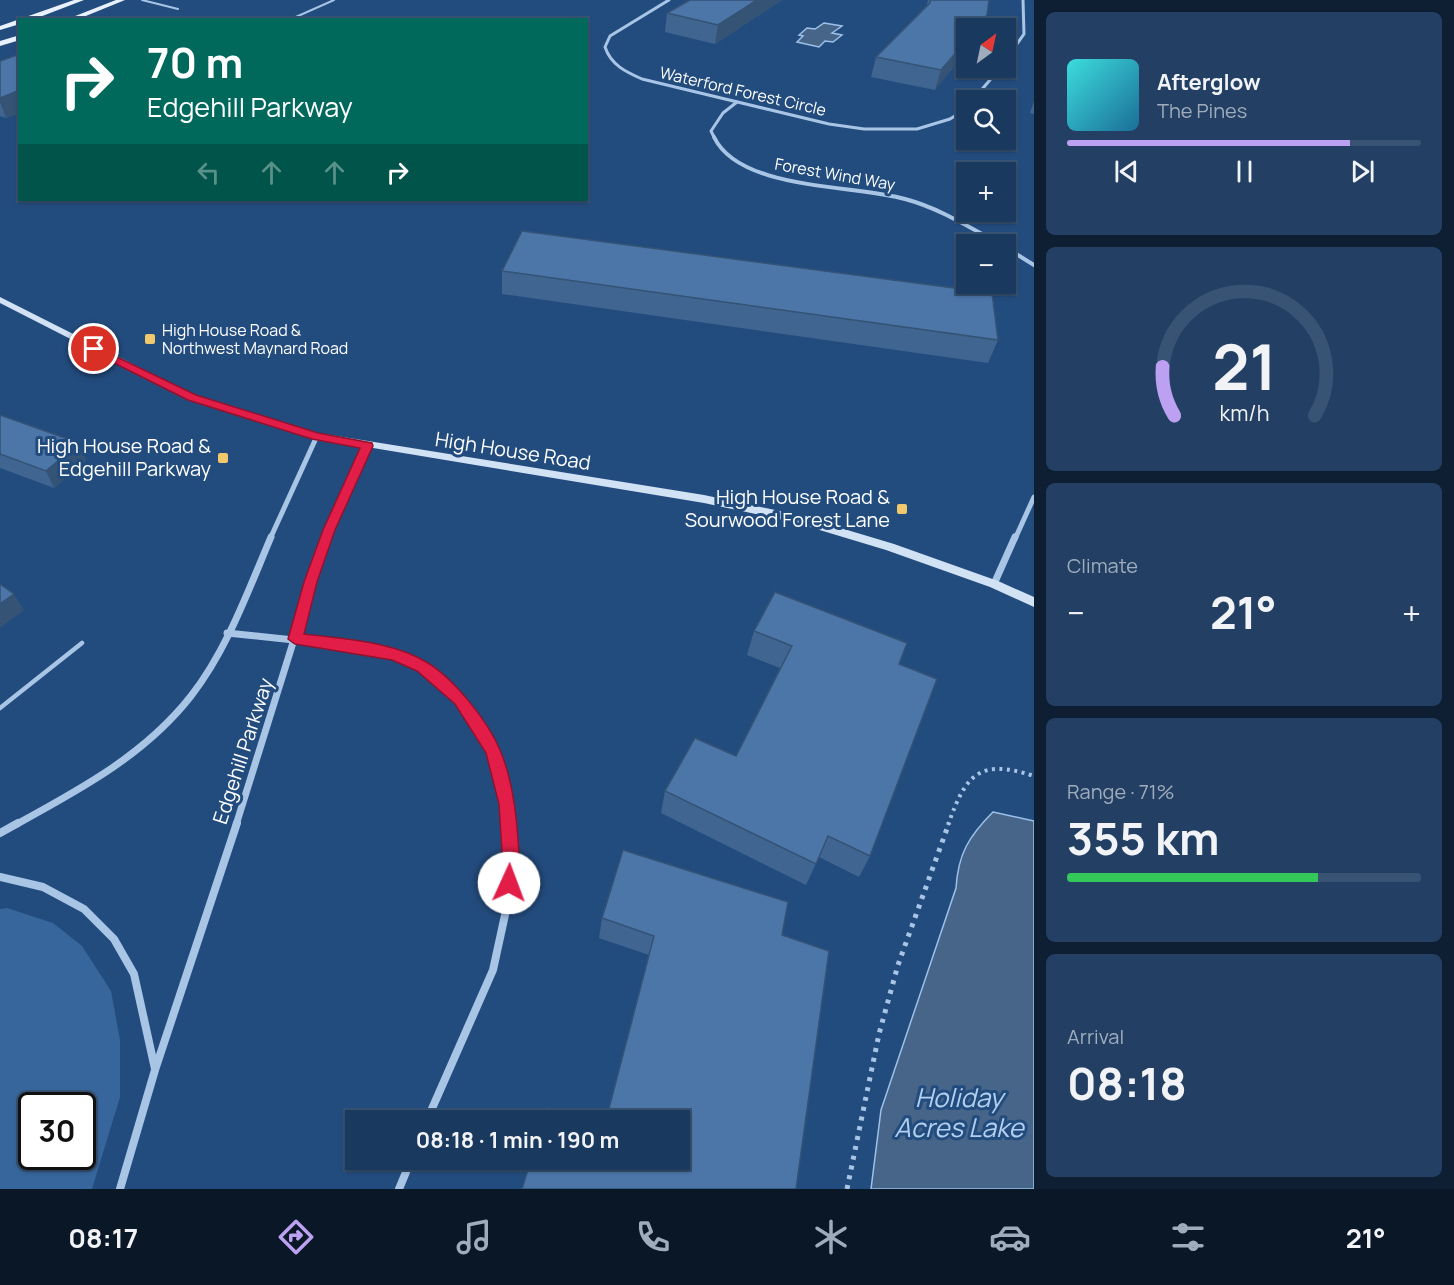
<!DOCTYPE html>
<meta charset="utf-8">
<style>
:root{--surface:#1a395e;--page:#234064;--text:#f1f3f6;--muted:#9facbc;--line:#385373;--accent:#bca0f2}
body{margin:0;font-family:Manrope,sans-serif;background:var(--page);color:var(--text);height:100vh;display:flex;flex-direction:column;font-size:22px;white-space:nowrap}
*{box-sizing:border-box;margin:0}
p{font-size:20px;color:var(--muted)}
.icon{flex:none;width:33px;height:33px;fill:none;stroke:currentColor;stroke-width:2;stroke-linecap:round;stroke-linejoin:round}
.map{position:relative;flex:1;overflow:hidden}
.side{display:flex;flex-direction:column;gap:12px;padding:12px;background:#0e1f34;width:420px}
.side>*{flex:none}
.banner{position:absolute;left:18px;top:18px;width:570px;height:183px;border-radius:0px;box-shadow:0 2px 4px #0004,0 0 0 2px var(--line);background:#00695c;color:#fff;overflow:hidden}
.needle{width:39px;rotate:33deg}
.tools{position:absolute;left:956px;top:18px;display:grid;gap:12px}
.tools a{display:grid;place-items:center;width:60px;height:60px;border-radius:0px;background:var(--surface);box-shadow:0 2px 4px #0004,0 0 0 2px var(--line);font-size:30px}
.speed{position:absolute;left:18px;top:1092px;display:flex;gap:12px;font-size:30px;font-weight:700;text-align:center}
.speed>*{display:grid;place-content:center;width:78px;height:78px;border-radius:50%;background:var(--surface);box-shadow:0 2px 4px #0004,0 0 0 2px var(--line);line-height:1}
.speed .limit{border:3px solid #111;border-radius:9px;background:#fff;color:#111}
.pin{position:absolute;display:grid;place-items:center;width:51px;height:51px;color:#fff;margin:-26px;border:3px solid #fff;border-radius:50%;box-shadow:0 2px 6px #0007}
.me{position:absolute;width:66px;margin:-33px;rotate:2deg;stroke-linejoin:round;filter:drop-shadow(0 0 4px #0008)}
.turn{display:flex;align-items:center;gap:21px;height:126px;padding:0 30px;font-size:27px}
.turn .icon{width:78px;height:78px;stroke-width:2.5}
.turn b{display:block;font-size:42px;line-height:51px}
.lanes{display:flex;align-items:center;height:57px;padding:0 30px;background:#0003;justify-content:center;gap:30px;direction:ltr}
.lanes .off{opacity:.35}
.big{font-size:45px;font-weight:700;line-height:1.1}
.side .widget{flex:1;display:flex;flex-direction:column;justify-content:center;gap:9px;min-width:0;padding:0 21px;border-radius:9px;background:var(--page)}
.side .dial{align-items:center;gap:0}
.dial svg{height:156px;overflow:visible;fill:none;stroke:var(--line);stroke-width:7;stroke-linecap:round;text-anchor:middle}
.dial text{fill:var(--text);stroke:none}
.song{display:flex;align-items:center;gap:18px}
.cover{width:72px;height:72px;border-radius:9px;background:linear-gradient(135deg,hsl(180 70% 55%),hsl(200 70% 35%))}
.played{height:6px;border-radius:3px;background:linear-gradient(90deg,var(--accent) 80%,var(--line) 80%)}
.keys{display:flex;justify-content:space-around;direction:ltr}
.heat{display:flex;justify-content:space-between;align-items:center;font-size:33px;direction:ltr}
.charge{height:9px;border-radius:4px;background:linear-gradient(90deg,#34c759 71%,var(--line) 0)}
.trip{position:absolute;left:345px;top:1110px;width:345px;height:60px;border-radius:0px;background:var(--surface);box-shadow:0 2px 4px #0004,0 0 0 2px var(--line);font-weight:700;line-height:60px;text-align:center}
.tab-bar{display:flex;height:96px;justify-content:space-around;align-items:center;background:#0a1726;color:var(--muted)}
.tab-bar .icon{width:42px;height:42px}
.tab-bar .selected{color:var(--accent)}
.tab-bar b{font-size:27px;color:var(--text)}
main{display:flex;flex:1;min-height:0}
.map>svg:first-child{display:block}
</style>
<main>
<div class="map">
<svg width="1034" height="1189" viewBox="0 0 1034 1189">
<rect width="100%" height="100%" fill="#234c7e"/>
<path fill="#36669c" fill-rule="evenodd" d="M 7,908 L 53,923 L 82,946 L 111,991 L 120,1040 L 120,1097 L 92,1189 L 0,1189 L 0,909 ZM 32,1106 L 82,1106 L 82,1156 L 32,1156 Z"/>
<g fill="#466589" stroke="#9cc0e7" stroke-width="1.5">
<polygon points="824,23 842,26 832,33 842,35 833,42 825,41 819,47 797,42 803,36 799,35 807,28 815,29"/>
<path d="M 993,812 L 1034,821 L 1034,1189 L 871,1189 L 881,1110 L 956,888 C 958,854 969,836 993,812 Z"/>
</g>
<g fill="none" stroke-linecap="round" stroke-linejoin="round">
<path stroke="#a8c5e6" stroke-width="4" stroke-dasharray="3 4.5" stroke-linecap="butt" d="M 948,825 C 966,774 979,758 1034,776"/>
<polyline stroke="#a8c5e6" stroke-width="5" stroke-dasharray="4 6" stroke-linecap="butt" points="847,1189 879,1034 898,965 949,823"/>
<g stroke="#a8c5e6" stroke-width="2">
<polyline points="142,0 178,9"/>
<polyline points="289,20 334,0"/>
</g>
<polyline stroke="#a8c5e6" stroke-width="4.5" points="0,708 82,643"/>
<g stroke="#a8c5e6" stroke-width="3">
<path d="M 669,0 L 610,36 L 605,47 C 611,65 626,72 642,79 L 829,124 L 864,129 L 917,129 L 950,119 L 966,109"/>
<polyline points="1005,61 1024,34 1023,0"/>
<polyline points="973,100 1000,68"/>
<polyline points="715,139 711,131 723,113 737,102"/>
</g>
<g stroke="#a8c5e6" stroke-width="4">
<path d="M 714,137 C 740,191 853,184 905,199 C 939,208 969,227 1000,244"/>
<polyline points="1005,247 1034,265"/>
</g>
<g stroke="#a8c5e6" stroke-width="5">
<polyline points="270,539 317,436"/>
<polyline points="326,539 367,446"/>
<polyline points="1015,539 1034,497"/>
</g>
<g stroke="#a8c5e6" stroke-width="7">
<polyline points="994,584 1015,537"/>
<polyline points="227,633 350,646 394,655 422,667 460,700 493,751 507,804 508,825"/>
<path d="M 15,825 C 79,790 145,755 191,696 C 227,650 248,591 271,537"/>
<polyline points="236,825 326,537"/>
</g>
<g stroke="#a8c5e6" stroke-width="8">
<polyline points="0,833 18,823"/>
<polyline points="0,877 43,887 84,909 114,939 134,974 155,1069"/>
<polyline points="427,1120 493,970 505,915 511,867 508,823"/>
<polyline points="120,1189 155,1070 237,823"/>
<polyline points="399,1189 411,1160"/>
</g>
<polygon fill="#d2e2f5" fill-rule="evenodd" points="0,297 196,396 318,433 704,495 794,514 894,544 998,581 1034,597 1034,607 990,587 886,550 793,522 704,503 313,438 190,400 0,303"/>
<g fill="#e9f1fd" fill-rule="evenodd">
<polygon points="74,0 84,0 32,20 20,20 20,24 0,30 0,26"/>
<polygon points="116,0 125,0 76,20 65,20"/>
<polygon points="20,35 20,40 0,46 0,41"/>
</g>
</g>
<g fill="#406590">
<polygon points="690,0 782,0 715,44 665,32 667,13"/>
<polygon points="928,0 989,0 935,90 871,77 876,57 927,5"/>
<polygon points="20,54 20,113 6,118 0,116 0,61"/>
<polygon points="1034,101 1034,114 1030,113"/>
<polygon points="502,271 998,340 988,363 502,294"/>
<polygon points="0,415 79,443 86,460 54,488 0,468"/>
<polygon points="754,631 899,664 870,856 859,877 819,857 806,885 661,813 665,791 736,756 780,668 747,655"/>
<polygon points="602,918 782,935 680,1160 649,955 599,938"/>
</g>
<g fill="#345375">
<polygon points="757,0 782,0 715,44 718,25"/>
<polygon points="987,15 983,28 976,28"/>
<polygon points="966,41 966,53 935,90 941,70"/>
<polygon points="20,90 20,113 6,118 0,102 0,98"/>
<polygon points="79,443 86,460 54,488 46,471"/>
<polygon points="14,594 24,610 0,628 0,604"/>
</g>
<g fill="#4b76a7" stroke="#345375" stroke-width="1.5">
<polygon points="690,0 757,0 718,25 667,13"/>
<polygon points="930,0 989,0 987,15 976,28 966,28 966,41 941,70 876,57 930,3"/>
<polygon points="20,54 20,90 0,98 0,61"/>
<polygon points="522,231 992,293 998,340 502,271"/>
<polygon points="0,415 79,443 46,471 0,454"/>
<polygon points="0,584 14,594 0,604"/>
<polygon points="775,592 907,643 899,664 937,679 870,856 828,836 816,864 665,791 695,738 736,756 792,646 754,631"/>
<polygon points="623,850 788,902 782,935 829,951 796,1189 522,1189 531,1160 680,1160 680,1120 606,1120 654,936 602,918"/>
<polygon points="547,1108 579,1120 543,1120"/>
</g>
<path fill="#e11d48" stroke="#92132f" stroke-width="1.5" d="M 94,346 L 196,395 L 318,433 L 372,443 L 373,446 L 335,530 L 317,582 L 304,634 C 343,639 393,641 428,663 C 454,679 488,721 500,750 C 512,778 516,809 518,839 C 519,855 522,873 515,889 L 509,891 L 503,889 L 500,883 L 503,867 L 499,804 L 486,753 L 455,704 L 417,671 L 392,660 L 295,644 L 288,639 L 304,582 L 323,530 L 360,448 L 312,439 L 188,400 L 90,351 L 90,347 Z"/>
<g fill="#f1c86b" stroke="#234c7e" stroke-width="2">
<rect x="144" y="333" width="12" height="12" rx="3"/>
<rect x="217" y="452" width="12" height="12" rx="3"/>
<rect x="896" y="503" width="12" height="12" rx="3"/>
</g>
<g text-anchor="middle" stroke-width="6" stroke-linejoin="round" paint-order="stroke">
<g font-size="16" fill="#fff" stroke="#234c7e">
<text transform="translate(743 91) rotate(13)" y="6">Waterford Forest Circle</text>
<text transform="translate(835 174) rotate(10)" y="6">Forest Wind Way</text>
</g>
<g font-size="16" fill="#fff" stroke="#234c7e" text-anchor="start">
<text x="162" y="336">High House Road &amp;<tspan x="162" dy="18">Northwest Maynard Road</tspan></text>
</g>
<g font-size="20" fill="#fff" stroke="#234c7e" text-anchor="end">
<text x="211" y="453">High House Road &amp;<tspan x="211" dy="23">Edgehill Parkway</tspan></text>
<text x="890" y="504">High House Road &amp;<tspan x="890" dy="23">Sourwood Forest Lane</tspan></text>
</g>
<g font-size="20" fill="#fff" stroke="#234c7e">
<text transform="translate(513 451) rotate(9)" y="7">High House Road</text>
<text transform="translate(243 751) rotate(-72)" y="7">Edgehill Parkway</text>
</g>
<g font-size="26" font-style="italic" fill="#b3cfee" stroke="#234c7e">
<text x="959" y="1107">Holiday<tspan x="959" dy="30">Acres Lake</tspan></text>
</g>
</g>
</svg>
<div class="tools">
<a><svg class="needle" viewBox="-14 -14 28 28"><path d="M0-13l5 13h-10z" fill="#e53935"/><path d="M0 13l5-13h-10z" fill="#9facbc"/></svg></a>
<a><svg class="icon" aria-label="search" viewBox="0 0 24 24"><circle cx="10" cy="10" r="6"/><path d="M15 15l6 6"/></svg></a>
<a>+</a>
<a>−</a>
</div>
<div class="speed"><div class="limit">30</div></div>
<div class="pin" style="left:94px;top:349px;background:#d93025"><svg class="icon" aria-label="arrive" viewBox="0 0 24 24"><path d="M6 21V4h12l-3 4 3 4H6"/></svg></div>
<svg class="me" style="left:509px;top:883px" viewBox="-20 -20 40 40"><circle r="19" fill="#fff"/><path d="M0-13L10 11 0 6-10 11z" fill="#e11d48"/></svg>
<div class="trip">08:18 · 1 min · 190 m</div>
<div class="banner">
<div class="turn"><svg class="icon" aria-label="right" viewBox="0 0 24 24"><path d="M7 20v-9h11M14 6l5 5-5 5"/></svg><div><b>70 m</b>Edgehill Parkway</div></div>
<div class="lanes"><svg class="icon off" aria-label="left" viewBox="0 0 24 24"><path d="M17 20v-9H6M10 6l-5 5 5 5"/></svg><svg class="icon off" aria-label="ahead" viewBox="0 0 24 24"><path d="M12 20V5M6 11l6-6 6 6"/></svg><svg class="icon off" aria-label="ahead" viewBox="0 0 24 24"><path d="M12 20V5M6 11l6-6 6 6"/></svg><svg class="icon" aria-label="right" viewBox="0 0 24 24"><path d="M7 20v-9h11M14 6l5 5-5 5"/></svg></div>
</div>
</div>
<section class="side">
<div class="widget">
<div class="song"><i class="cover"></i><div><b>Afterglow</b><p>The Pines</p></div></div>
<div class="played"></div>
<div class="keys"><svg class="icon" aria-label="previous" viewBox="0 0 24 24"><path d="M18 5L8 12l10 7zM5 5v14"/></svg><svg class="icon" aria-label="pause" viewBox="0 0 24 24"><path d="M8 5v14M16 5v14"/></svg><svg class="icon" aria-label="next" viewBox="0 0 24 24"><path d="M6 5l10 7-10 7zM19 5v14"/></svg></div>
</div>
<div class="widget dial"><svg viewBox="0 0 100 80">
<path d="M14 69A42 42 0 1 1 86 69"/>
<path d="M14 69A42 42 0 0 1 8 44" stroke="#bca0f2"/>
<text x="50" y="56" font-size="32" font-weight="700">21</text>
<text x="50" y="72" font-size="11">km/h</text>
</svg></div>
<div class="widget"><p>Climate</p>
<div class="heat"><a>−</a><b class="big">21°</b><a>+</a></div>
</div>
<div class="widget"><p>Range · 71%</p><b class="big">355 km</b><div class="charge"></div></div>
<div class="widget"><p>Arrival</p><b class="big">08:18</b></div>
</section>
</main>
<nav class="tab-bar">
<b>08:17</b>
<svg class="icon selected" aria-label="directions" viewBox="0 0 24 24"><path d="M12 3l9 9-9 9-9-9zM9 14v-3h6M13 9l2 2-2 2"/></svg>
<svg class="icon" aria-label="music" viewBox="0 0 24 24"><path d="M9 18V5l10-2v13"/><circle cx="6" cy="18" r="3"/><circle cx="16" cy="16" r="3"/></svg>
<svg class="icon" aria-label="phone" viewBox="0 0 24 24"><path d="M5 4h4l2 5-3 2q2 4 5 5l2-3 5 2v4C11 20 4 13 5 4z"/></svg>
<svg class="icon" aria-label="climate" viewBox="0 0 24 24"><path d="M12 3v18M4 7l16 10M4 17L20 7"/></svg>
<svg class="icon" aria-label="car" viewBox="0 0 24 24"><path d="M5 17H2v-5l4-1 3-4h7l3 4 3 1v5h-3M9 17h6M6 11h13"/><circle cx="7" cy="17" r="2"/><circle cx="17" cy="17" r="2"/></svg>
<svg class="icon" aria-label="filters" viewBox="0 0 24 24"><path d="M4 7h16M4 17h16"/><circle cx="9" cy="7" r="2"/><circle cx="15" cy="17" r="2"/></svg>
<b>21°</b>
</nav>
